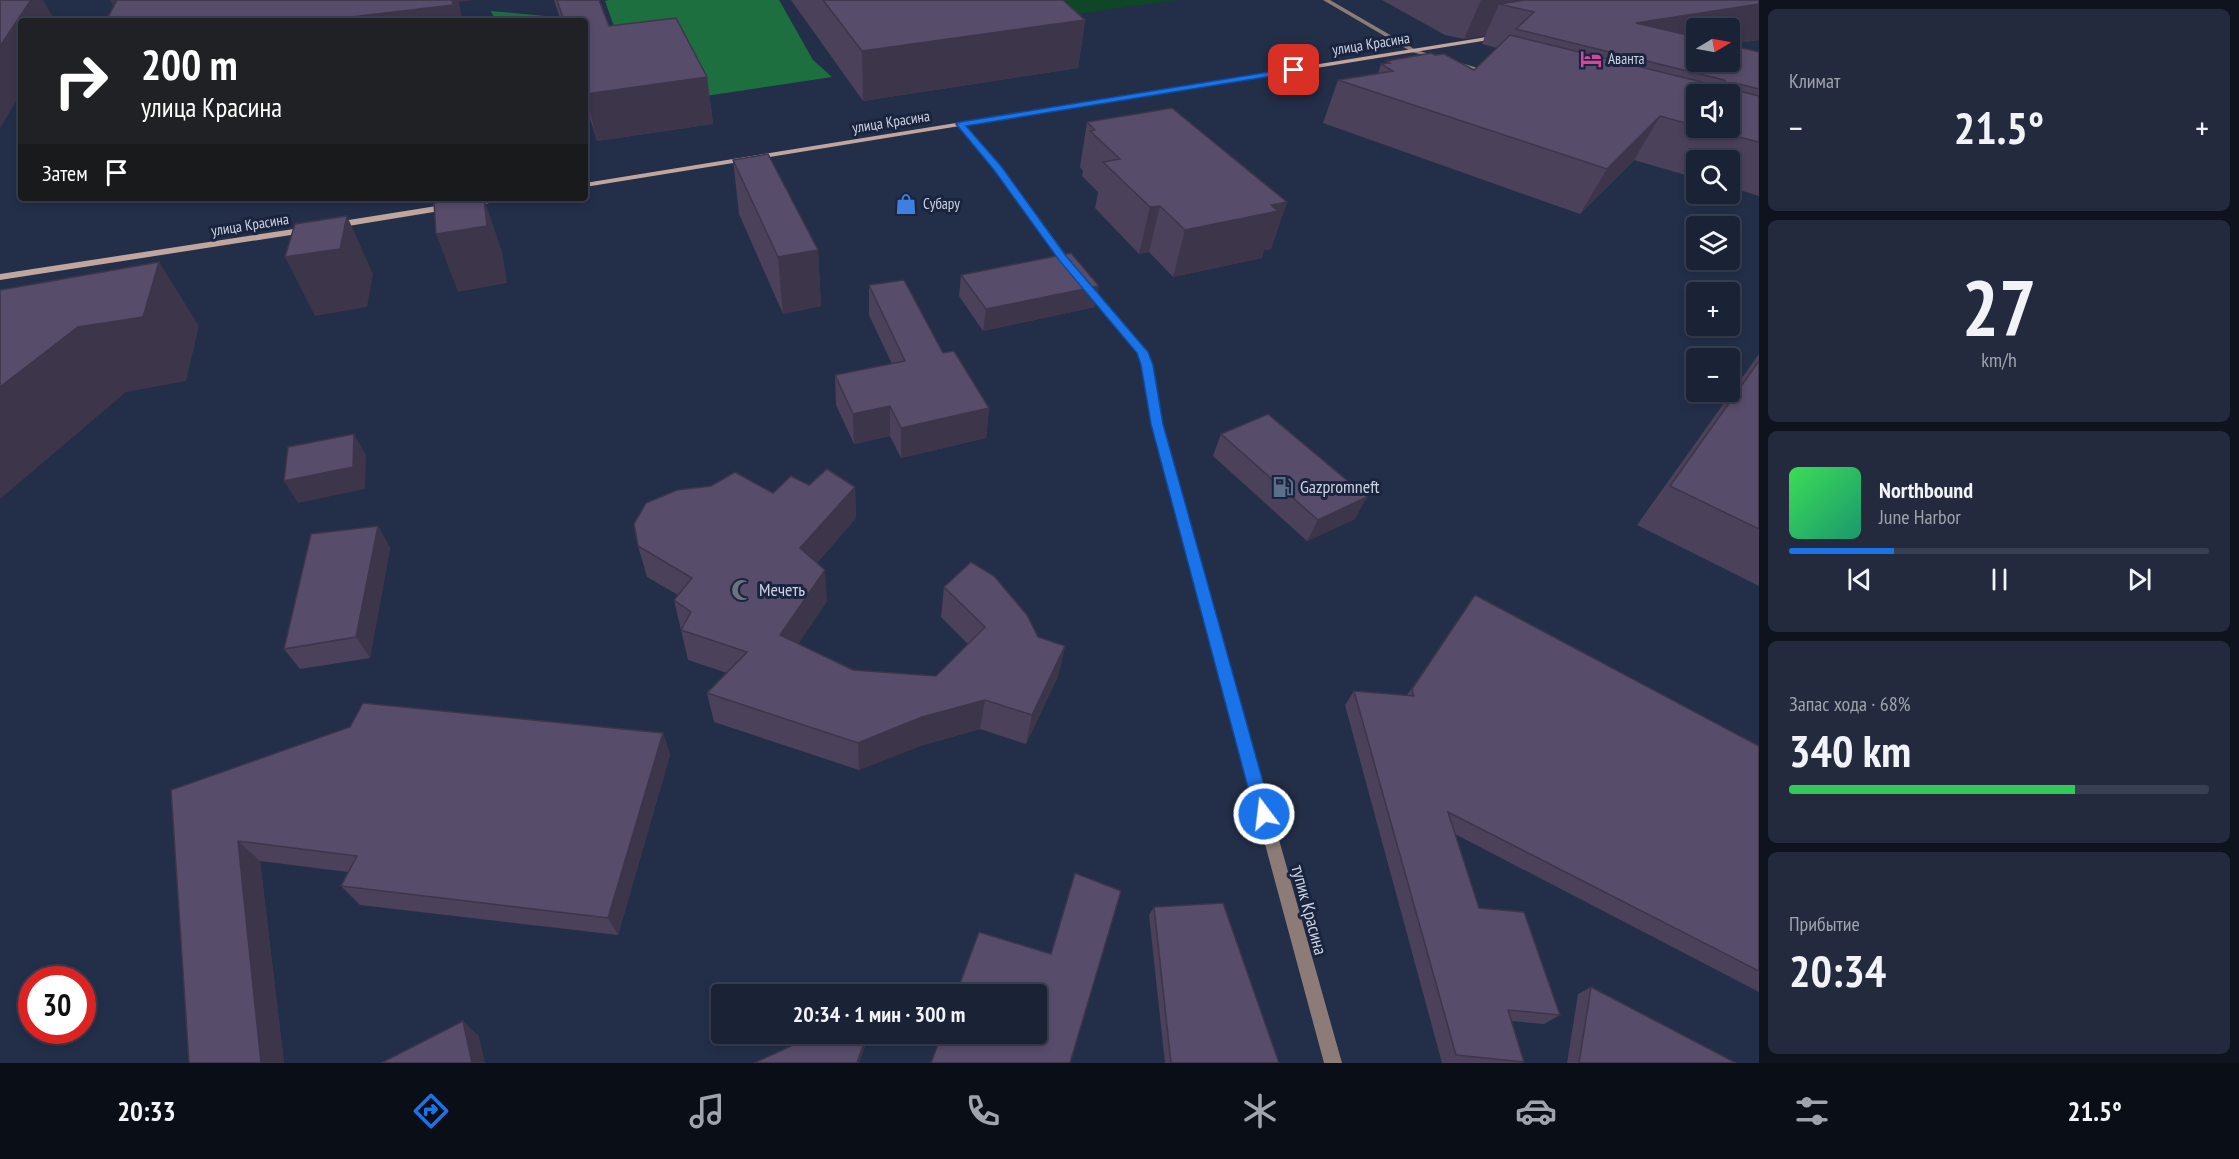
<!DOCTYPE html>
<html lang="ru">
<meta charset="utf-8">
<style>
:root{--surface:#1a2236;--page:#232a3e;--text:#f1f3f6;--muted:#9fa4ad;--line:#383f51;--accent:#1a73e8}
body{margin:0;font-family:"PT Sans Narrow",sans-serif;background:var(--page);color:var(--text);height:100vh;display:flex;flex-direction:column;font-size:22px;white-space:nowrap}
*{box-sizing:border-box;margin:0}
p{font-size:20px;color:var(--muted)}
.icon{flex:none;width:33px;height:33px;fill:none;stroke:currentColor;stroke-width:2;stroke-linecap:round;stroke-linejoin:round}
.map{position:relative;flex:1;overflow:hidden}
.sheet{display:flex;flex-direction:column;gap:9px;padding:9px;background:#0e131e;width:480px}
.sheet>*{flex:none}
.hud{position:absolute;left:18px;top:18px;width:570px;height:183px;border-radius:6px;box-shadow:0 3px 9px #0003,0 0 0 2px var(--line);background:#202124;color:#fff;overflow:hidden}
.needle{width:39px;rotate:80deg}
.tools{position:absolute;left:1686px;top:18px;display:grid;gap:12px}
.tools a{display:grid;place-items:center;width:54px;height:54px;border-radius:6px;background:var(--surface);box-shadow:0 3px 9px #0003,0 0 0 2px var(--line);font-size:30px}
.speed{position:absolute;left:18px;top:966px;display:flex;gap:12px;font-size:30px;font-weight:700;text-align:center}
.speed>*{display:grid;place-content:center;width:78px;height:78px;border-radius:50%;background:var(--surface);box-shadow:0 3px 9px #0003,0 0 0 2px var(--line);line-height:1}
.speed .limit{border:9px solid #d22;background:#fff;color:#111}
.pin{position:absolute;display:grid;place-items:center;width:51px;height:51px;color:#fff;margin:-26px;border-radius:12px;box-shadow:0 3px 9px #0006}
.me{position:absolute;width:66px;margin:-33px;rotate:345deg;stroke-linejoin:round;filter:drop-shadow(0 0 4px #0008)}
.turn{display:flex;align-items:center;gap:21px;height:126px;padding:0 24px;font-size:27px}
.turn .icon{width:78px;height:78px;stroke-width:2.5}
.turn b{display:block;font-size:42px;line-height:51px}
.then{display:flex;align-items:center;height:57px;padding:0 24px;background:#0003;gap:12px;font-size:22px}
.big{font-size:45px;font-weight:800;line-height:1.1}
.sheet .tile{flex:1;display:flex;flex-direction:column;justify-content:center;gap:9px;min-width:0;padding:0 21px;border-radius:9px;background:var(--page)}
.sheet .dial{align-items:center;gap:0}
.dial b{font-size:78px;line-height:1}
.song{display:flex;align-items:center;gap:18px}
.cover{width:72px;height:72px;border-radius:9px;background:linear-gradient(135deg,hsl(130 70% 55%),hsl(160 70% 35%))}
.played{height:6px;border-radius:3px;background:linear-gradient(90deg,var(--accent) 25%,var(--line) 25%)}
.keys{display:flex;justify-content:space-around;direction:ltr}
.heat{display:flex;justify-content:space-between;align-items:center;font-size:33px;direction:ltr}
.charge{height:9px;border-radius:4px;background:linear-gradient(90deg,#34c759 68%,var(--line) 0)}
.trip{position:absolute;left:711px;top:984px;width:336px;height:60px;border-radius:6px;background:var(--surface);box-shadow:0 3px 9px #0003,0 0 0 2px var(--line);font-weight:800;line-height:60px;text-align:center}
.dock{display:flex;height:96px;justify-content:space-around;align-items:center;background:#0a0e16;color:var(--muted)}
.dock .icon{width:42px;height:42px}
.dock .active{color:var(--accent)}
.dock b{font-size:27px;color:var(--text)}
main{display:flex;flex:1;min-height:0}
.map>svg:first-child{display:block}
</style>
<main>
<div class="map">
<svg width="1759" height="1063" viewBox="0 0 1759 1063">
<rect width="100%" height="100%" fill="#232e48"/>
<polygon fill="#0f4627" points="1037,0 1177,0 1055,17"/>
<g fill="#1e6f40">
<polygon points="609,0 779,0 813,60 832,77 585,114 585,89 634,83 605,1"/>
<polygon points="491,11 545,16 547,21 495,21"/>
</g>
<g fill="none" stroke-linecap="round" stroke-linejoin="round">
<g fill="#8c7b76" fill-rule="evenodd">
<polygon points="957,122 963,122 1001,166 1074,266 1074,270 1068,270 995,170 957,126"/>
<polygon points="1086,283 1089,284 1147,352 1152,365 1162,425 1342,1063 1324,1063 1152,425 1142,365 1137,353 1081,286"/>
</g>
<polygon fill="#8c7b76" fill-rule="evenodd" points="1323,0 1330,0 1416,50 1492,72 1489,74 1412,52"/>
<g fill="#c0a69d" fill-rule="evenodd">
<polygon points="1499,35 1501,36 1501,38 585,187 585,183"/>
<polygon points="489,198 508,198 504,200 469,207 465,204"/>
<polygon points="449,204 453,207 452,209 336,228 332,225 336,222"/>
<polygon points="307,227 310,228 310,232 0,280 0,274"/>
</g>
</g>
<g fill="#4b415b" fill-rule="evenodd">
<polygon points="554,0 599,0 609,26 707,77 713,124 597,141 585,102 585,21 561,21"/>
<polygon points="791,0 1063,0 1085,20 1078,68 863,101"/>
<path d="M 1382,0 L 1759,0 L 1759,40 L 1730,44 L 1696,62 L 1759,52 L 1759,196 L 1730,187 L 1730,160 L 1696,160 L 1696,178 L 1634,160 L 1580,214 L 1323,123 L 1338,80 L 1378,74 L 1381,64 L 1386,64 L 1387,61 L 1474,70 L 1497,48 L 1482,44 L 1485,36 L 1464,39 L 1445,35 ZM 1696,94 L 1730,128 L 1696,128 Z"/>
<polygon points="1087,122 1287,202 1271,249 1264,250 1262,258 1173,277 1149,252 1139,254 1095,208 1098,192 1082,176 1083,171 1080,167"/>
<polygon points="733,160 818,250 821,306 783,314 739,214"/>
<polygon points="961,275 1095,307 983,331 959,296"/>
<polygon points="869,285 943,353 989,408 986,438 901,458 890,436 854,444 836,405 835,375 892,364 869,315"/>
<polygon points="1759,354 1759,586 1637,525"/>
<polygon points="1221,434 1355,519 1307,541 1213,456"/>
<polygon points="809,485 855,487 856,518 817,563 827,601 798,644 853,670 936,676 968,644 941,617 944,587 1038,637 1065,646 1058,676 1026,744 980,729 920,746 859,770 714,722 707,693 727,673 688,660 674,600 678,595 647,577 638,546"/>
<polygon points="378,526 390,548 370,658 300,669 284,649"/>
<polygon points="1475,595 1759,746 1759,992 1455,834 1479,908 1560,1015 1544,1024 1511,1021 1524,1062 1522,1063 1442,1063 1345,705 1354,691 1407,695"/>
<polygon points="663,733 670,755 618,935 360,905 341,886 348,872 260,861 284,1063 189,1063 171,790"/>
<polygon points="1075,873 1070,1063 1051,954"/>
<polygon points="1154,907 1279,1063 1165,1063 1149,915"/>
<polygon points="1591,987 1736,1063 1567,1063 1578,994"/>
</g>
<g fill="#3d354a">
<polygon points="31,0 43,0 55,21 21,21 21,93 0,128 0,46"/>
<polygon points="110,0 118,0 122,21"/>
<polygon points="452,0 475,0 459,2 462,21 317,21"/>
<polygon points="1481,0 1709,0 1499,4 1485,36 1464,39"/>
<polygon points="1759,4 1759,40 1730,44 1730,28 1696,28 1696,50 1636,23"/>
<polygon points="1085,20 1078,68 863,101 862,51"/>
<polygon points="707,77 713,124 597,141 586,94"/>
<polygon points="1660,116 1634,160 1580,214 1607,169"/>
<polygon points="484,198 502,252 507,283 458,292 436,234"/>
<polygon points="1287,202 1271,249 1264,250 1262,258 1173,277 1185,230 1271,205"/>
<polygon points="1160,206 1149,252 1139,254 1150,207"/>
<polygon points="347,216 373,274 367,307 315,316 285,257"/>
<polygon points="818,250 821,306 783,314 778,257"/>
<polygon points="159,262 199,326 186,381 126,392 0,499 0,387"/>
<polygon points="1099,286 1095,307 983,331 986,309"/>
<polygon points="890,406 890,436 854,444 853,414"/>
<polygon points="989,408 986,438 901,458 901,428"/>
<polygon points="354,434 366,455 365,489 298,503 284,481"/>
<polygon points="855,487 856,518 803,579 800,548"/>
<polygon points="1367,497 1355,519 1307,541 1318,520"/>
<polygon points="378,526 390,548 370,658 356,637"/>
<polygon points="825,570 827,601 784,665 780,635"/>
<polygon points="1065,646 1058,676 1026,744 1032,715"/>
<polygon points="985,700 980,729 920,746 859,770 858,743 922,717"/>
<polygon points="663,733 670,755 618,935 608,918"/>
<polygon points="238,841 260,861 284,1063 261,1063"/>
<polygon points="463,1021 479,1036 485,1063 472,1063"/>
<polygon points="867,1034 870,1034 859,1063 857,1063"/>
</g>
<g fill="#574c6a" stroke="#3d354a" stroke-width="1.5">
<polygon points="0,0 31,0 0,46"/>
<polygon points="117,0 452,0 453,5 317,21 106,21"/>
<polygon points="557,0 599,0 609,26 676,18 707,77 586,94 585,90 585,21 564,21"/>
<polygon points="823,0 1063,0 1085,20 862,51"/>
<polygon points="1525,0 1759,0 1759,4 1636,23 1696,37 1696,62 1730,62 1730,45 1759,52 1759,89 1735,83 1726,83 1724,80 1516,29 1534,12 1499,4"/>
<polygon points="1510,35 1759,96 1759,142 1703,128 1730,128 1730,94 1696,94 1696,126 1660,116 1607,169 1338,80 1393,71 1381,64 1390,63 1387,61 1431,53 1435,55 1444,54 1474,70"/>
<polygon points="1172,108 1287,202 1271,205 1278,211 1185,230 1160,206 1150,207 1103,162 1120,159 1090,131 1095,130 1087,122"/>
<polygon points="768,154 818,250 778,257 733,160"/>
<polygon points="466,198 484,198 487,226 436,234 434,203"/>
<polygon points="347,216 340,249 285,257 295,224"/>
<polygon points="1071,253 1099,286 986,309 961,275"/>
<polygon points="159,262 143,317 78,327 0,387 0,290"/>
<polygon points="904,280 943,353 954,351 989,408 901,428 890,406 853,414 835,375 905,361 869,285"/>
<polygon points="1759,361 1759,529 1670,486"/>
<polygon points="1268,414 1367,497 1318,520 1221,434"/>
<polygon points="354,434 353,467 284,481 288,447"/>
<polygon points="827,469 855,487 800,548 825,570 780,635 853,670 936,676 985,627 944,587 971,562 994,576 1027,615 1038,637 1065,646 1032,715 985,700 922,717 858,743 707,693 747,652 681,630 691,612 674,600 692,578 638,546 634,524 646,503 677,490 711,486 735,472 773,493 791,476 809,485"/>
<polygon points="378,526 356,637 284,649 311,534"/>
<polygon points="1475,595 1759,746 1759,971 1448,812 1479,908 1524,912 1560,1015 1508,1010 1524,1062 1456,1055 1354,691 1414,696 1412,689"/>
<polygon points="363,703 663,733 608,918 341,886 357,856 238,841 261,1063 189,1063 171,790 350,727"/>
<polygon points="1075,873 1121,891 1070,1063 931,1063 942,1034 1036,1034 1036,994 956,994 979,932 1051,954"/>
<polygon points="1223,903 1279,1063 1171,1063 1154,907"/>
<polygon points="1591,987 1736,1063 1579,1063"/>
<polygon points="463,1021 472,1063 381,1063"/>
<polygon points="817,1034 867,1034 857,1063 754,1063"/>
</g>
<polygon fill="#1a73e8" stroke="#114b97" stroke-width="1.5" points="1294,68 1297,69 1297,72 966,126 1001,166 1066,256 1148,352 1153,365 1163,424 1272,814 1270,819 1264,822 1258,819 1255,814 1151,424 1141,365 1137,353 1059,260 994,170 956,124 960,122"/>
<defs>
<symbol id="hotel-bare" viewBox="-9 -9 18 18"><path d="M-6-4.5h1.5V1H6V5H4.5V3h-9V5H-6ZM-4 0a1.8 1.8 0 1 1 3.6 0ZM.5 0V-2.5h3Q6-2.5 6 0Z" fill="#d1479c" stroke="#1a243e" stroke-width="2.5" paint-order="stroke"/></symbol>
<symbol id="shop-bare" viewBox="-9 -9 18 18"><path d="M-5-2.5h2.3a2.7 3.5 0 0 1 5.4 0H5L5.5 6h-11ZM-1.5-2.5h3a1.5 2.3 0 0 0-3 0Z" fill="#3f7fe0" stroke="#1a243e" stroke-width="2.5" paint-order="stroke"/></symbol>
<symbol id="fuel-bare" viewBox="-9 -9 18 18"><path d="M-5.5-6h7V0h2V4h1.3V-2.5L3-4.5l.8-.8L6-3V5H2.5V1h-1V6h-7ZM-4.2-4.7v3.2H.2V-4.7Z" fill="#5c6f8a" stroke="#1a243e" stroke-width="2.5" paint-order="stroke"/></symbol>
<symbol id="mosque-bare" viewBox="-9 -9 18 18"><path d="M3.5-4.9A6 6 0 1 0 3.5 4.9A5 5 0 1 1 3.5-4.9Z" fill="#6b7280" stroke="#1a243e" stroke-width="2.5" paint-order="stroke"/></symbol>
</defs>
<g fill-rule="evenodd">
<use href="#hotel-bare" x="1576" y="44" width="30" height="30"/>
<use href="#shop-bare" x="891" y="189" width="30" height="30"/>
<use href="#fuel-bare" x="1268" y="472" width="30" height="30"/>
<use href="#mosque-bare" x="727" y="575" width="30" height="30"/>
</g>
<g text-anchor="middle" stroke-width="6" stroke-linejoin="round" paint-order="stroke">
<g font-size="15" fill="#ccd4e4" stroke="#1a243e">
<text transform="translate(1371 44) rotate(-9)" y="5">улица Красина</text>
<text transform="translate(891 122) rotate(-9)" y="5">улица Красина</text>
<text transform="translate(250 225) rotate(-9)" y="5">улица Красина</text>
</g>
<g font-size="15" fill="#ccd4e4" stroke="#1a243e" text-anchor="start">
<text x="1608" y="64">Аванта</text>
<text x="923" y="209">Субару</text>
</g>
<g font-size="18" fill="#ccd4e4" stroke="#1a243e" text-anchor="start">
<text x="1300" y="493">Gazpromneft</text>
<text x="759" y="596">Мечеть</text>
</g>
<g font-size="18" fill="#ccd4e4" stroke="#1a243e">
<text transform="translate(1309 910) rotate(75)" y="6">тупик Красина</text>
</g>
</g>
</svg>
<div class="tools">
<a><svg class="needle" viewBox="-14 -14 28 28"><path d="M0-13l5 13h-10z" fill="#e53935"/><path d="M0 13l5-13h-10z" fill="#9fa4ad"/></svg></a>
<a><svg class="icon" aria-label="sound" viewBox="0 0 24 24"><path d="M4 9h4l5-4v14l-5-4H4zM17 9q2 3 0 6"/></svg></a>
<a><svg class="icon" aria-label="search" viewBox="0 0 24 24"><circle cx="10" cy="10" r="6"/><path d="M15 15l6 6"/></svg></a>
<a><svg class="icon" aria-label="layers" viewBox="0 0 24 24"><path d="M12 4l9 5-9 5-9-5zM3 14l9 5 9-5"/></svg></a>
<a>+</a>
<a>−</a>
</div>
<div class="speed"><div class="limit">30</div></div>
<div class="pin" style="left:1294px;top:70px;background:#d93025"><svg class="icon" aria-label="arrive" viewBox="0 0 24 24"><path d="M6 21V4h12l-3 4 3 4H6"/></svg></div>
<svg class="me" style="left:1264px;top:814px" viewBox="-20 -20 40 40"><circle r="17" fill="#1a73e8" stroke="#fff" stroke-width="3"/><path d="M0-11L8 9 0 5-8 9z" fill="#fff"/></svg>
<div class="trip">20:34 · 1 мин · 300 m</div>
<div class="hud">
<div class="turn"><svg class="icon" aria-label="right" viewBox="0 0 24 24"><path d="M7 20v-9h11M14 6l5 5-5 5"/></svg><div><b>200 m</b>улица Красина</div></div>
<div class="then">Затем<svg class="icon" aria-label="arrive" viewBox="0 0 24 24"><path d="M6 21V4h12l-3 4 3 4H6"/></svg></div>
</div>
</div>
<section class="sheet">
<div class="tile"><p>Климат</p>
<div class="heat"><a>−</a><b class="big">21.5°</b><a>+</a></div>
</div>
<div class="tile dial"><b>27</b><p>km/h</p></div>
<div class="tile">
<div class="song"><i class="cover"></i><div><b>Northbound</b><p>June Harbor</p></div></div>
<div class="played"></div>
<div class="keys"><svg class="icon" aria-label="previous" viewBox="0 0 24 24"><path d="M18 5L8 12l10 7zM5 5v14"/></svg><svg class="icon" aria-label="pause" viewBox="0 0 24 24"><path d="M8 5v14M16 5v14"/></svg><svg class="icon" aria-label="next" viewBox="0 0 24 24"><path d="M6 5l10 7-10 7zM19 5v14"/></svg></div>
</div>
<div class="tile"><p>Запас хода · 68%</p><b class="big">340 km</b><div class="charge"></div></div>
<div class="tile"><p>Прибытие</p><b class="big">20:34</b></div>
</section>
</main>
<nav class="dock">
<b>20:33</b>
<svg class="icon active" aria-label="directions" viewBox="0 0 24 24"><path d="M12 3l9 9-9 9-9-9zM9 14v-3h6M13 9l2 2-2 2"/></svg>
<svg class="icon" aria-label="music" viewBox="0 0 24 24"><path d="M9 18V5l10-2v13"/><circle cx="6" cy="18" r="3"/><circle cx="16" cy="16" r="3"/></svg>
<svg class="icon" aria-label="phone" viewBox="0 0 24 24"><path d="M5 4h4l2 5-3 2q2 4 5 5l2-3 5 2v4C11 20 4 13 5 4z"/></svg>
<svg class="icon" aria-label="climate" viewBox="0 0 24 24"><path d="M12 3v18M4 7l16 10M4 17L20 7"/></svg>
<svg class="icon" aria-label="car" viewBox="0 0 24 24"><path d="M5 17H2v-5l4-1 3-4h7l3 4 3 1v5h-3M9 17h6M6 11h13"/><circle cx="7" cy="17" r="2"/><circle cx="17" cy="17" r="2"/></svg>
<svg class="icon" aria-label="filters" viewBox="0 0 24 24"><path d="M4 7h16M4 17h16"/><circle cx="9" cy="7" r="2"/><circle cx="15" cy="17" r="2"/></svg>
<b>21.5°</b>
</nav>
